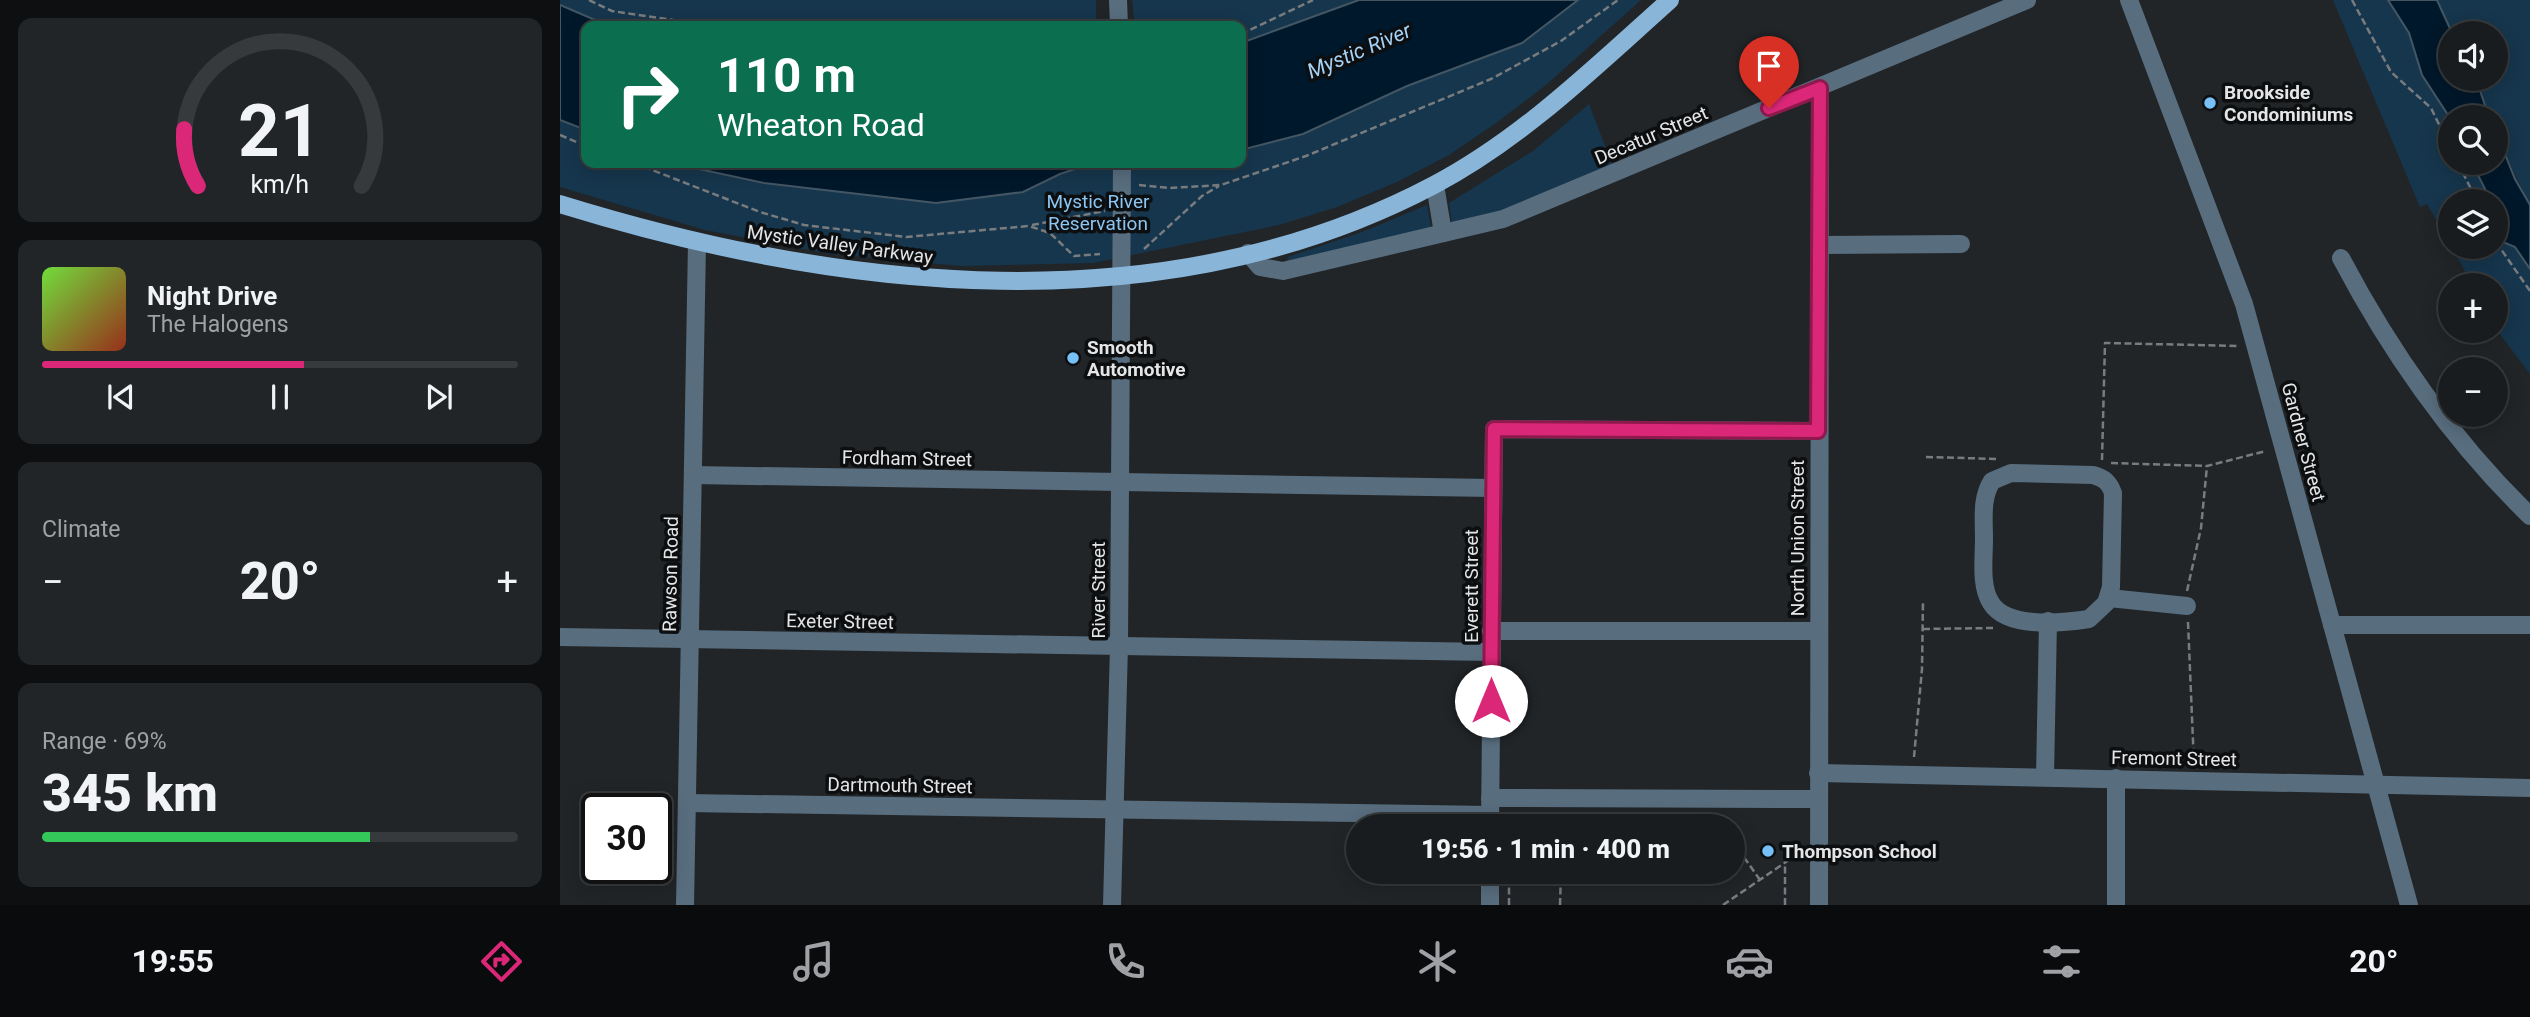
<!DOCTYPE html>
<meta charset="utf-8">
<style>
:root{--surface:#191c1e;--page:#222527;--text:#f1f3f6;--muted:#9fa1a4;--line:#373a3c;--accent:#db2777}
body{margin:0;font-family:Roboto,sans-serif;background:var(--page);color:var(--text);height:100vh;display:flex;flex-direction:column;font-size:26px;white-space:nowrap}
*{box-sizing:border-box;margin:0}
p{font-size:23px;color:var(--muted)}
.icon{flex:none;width:38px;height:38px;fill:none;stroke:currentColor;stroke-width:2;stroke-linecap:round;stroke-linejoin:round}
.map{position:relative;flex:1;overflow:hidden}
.panel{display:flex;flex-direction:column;gap:18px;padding:18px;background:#0e0f10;width:560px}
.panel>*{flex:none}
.banner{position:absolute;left:21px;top:21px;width:665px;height:147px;border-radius:14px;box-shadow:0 4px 18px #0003,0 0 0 2px var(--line);background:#0b6e4f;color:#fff;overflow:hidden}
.fabs{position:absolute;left:1878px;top:21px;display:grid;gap:14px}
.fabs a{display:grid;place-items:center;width:70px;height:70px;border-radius:50%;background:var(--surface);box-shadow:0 4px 18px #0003,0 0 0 2px var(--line);font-size:35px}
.speed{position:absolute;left:21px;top:793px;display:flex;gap:14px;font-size:35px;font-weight:700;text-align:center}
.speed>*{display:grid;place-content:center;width:91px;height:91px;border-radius:50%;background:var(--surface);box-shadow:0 4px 18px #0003,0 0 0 2px var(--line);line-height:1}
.speed .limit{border:4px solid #111;border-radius:10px;background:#fff;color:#111}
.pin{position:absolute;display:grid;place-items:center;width:60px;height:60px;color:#fff;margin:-72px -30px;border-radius:50% 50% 50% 0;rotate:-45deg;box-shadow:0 0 7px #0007}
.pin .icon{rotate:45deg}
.me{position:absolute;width:77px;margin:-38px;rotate:0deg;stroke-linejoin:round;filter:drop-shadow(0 0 5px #0008)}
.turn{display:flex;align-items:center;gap:24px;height:147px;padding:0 21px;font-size:32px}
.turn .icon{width:91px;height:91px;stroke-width:2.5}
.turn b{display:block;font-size:49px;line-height:60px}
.big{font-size:52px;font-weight:800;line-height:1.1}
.panel .card{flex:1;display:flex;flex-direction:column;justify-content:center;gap:10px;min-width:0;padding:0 24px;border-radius:14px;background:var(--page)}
.panel .dial{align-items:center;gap:0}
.dial svg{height:182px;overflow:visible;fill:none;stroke:var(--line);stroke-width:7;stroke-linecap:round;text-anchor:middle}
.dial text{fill:var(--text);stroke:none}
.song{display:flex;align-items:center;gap:21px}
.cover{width:84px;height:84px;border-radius:10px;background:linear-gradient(135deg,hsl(100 70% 55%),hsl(10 70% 35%))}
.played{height:7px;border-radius:4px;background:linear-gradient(90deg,var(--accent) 55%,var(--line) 55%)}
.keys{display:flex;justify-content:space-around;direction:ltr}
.heat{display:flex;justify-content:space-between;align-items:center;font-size:38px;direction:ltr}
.charge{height:10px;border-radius:5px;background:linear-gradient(90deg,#34c759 69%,var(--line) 0)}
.trip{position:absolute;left:786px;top:814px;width:399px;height:70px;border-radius:35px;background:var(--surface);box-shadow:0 4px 18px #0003,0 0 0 2px var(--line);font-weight:800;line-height:70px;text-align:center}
.dock{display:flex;height:112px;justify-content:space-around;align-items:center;background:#0a0b0c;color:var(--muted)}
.dock .icon{width:49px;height:49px}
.dock .on{color:var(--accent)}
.dock b{font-size:32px;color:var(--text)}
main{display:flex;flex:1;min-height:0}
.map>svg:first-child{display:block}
</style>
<main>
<section class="panel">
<div class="card dial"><svg viewBox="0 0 100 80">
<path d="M14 69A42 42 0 1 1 86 69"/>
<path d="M14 69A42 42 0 0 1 8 44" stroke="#db2777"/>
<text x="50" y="56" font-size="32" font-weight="700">21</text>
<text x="50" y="72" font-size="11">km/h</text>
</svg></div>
<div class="card">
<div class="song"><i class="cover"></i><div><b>Night Drive</b><p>The Halogens</p></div></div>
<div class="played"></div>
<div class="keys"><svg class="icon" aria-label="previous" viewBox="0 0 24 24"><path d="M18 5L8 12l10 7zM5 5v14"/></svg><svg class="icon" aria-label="pause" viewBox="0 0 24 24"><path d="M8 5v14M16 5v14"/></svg><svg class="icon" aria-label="next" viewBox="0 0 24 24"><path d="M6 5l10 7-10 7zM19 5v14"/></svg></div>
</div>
<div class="card"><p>Climate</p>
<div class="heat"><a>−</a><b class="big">20°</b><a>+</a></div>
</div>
<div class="card"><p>Range · 69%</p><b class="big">345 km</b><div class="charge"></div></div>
</section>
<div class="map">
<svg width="1970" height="905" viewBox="0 0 1970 905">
<rect width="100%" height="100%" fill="#212528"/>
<g fill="#16364d">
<polygon points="0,0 536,0 536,26 49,26 0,5"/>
<polygon points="572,0 799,0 681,43 681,26 575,26"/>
<polygon points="1018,0 1081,0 986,85 936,123 889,155 837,182 777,207 719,225 533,263 402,266 270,254 145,230 0,187 0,120 26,130 26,163 111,163 204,183 376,203 463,192 500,174 533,163 681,163 681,150 743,134 847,86 962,43"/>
<polygon points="1773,0 1828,0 1849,33 1862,75 1890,118 1890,163 1912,163 1931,201 1890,201 1890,243 1867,204 1860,207"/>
<polygon points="1877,0 1970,0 1970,205 1939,142 1936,117 1929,117 1916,79 1936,79 1936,33 1892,33"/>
<polygon points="1029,104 1052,164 940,212 892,223 889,203 973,151"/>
<polygon points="867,205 871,228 727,261 728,257 802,232"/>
<polygon points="1936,210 1944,228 1938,235 1955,247 1970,269 1970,374 1936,329 1936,285 1912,285 1892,247 1936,247"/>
</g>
<g fill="#00182b" stroke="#445663" stroke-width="2">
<polygon points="799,0 1018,0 962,43 847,86 743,134 681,150 681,43"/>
<polygon points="1828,0 1877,0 1892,33 1890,79 1916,79 1929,117 1890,118 1862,75 1849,33"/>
<polygon points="0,5 49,26 26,26 26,130 0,120"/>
<polygon points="1936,132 1955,179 1970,205 1970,269 1955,247 1943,242 1938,236 1944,228 1936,210 1936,201 1931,201 1912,163 1936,163"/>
<polygon points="111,163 533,163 500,174 463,192 376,203 204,183"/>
</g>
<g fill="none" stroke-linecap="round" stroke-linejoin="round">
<g stroke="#797c7f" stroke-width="2.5" stroke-dasharray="7 3.5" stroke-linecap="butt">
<polyline points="29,0 52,11 153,26"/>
<polyline points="1792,0 1831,72 1871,108 1890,147"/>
<polyline points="681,34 753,0"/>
<polyline points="0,135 26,146"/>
<polyline points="74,163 200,212 244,225 346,237 469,226 490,233 514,256 540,254"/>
<polyline points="1898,163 1917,201"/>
<polyline points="579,185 610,188 661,185 746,156 931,79 1001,41 1058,0"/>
<polyline points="472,225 545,211"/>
<polyline points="1936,242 1970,291"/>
<polyline points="584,249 642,196 659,186"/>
<polyline points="1366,457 1439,459"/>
<polyline points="1542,460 1545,343 1680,346"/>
<polyline points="1551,463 1647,466 1706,451"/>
<polyline points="1627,591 1641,528 1647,466"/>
<polyline points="1628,622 1634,765"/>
<polyline points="1363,629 1433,628"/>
<polyline points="1354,757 1362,669 1363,601"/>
<polyline points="1154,814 1162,826"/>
<polyline points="950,826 950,815"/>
<polyline points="1106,826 1122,815"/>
<polyline points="1172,840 1200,880"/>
<polyline points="949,905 949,872"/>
<polyline points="1000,905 1001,872"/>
<polyline points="1163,905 1242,851"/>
<polyline points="1225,905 1225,863"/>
</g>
<g stroke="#586d7e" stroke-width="18">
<polyline points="558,0 559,26"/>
<polyline points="1569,0 1684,304 1849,905"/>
<polyline points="875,185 883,233"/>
<polyline points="1261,245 1401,244"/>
<polyline points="688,253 700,267 723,271 943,219 1467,0"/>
<path d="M 1781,258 C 1831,353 1893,441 1970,516"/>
<path d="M 1451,473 L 1533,475 C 1544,478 1549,482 1553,493 L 1551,587 L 1546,603 L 1529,619 C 1503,623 1447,629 1431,603 C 1420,586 1424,559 1424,539 C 1424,519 1421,498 1432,481 Z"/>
<polyline points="133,475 932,488"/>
<polyline points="1549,598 1627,606"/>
<polyline points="1772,625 1970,625"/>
<polyline points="931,631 1258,631"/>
<polyline points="0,637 931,652"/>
<polyline points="1258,773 1970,788"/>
<polyline points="1485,777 1488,621"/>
<polyline points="930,798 1259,799"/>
<polyline points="127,803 930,815"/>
<polyline points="930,826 934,429 1258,431"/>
<polyline points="125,905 137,243"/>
<polyline points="552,905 559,646 562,163"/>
<polyline points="930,905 930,872"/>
<polyline points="1259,905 1260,87"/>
<polyline points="1556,905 1556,778"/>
</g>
<path stroke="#89b5d9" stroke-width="18" d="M 0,204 C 281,291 603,328 874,185 C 963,138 1036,66 1110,0"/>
</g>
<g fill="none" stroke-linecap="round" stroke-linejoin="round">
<defs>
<polyline id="route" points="931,701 934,429 1258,431 1260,88 1209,108"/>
</defs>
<use href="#route" stroke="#8e194d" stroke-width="18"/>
<use href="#route" stroke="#db2777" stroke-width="12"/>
</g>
<g fill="#77bff7" stroke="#0c0e0f" stroke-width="2.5">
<circle cx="1650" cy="103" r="7"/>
<circle cx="513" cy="358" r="7"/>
<circle cx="1208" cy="851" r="7"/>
</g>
<g text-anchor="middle" stroke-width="7" stroke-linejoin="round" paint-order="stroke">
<g font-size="19" font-weight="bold" fill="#e3e5e7" stroke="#0c0e0f" text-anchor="start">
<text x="1664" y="99">Brookside<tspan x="1664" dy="22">Condominiums</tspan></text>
<text x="527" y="354">Smooth<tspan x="527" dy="22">Automotive</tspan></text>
<text x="1222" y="858">Thompson School</text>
</g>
<g font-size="19" fill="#e3e5e7" stroke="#0c0e0f">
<text transform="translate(1091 135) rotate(-23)" y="7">Decatur Street</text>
<text transform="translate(280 244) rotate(8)" y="7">Mystic Valley Parkway</text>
<text transform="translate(1744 442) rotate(75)" y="7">Gardner Street</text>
<text transform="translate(347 458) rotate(1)" y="7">Fordham Street</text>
<text transform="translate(1237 538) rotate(-90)" y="7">North Union Street</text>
<text transform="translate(110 574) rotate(-89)" y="7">Rawson Road</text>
<text transform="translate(911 586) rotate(-90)" y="7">Everett Street</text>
<text transform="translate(538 590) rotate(-90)" y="7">River Street</text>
<text transform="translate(280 621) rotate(1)" y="7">Exeter Street</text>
<text transform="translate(1614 758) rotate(1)" y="7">Fremont Street</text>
<text transform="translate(340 785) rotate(1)" y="7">Dartmouth Street</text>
</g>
<g font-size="19" fill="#8ac5f4" stroke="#0c0e0f">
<text x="538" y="208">Mystic River<tspan x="538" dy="22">Reservation</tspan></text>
</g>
<g font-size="21" font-style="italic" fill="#a6d2f5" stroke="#0c0e0f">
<text transform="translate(799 51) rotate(-23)" y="7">Mystic River</text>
</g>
</g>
</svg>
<div class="fabs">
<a><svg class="icon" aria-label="sound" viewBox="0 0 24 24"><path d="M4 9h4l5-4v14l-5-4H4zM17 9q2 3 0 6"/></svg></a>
<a><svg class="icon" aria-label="search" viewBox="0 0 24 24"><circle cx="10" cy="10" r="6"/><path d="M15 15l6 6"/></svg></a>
<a><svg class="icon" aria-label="layers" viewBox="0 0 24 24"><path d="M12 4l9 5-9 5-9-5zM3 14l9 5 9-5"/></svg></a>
<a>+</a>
<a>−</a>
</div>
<div class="speed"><div class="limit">30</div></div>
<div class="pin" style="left:1209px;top:108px;background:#d93025"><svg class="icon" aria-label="arrive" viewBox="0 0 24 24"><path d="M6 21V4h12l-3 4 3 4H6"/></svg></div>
<svg class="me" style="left:931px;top:701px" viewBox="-20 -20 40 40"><circle r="19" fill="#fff"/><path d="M0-13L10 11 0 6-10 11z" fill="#db2777"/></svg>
<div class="trip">19:56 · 1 min · 400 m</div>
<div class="banner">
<div class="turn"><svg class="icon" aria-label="right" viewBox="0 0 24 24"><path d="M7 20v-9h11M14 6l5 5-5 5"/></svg><div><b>110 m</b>Wheaton Road</div></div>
</div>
</div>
</main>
<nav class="dock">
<b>19:55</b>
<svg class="icon on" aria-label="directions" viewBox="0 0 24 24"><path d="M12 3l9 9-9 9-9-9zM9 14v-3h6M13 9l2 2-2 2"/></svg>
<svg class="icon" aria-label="music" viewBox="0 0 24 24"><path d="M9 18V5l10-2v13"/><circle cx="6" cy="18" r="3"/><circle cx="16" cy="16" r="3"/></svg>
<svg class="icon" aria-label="phone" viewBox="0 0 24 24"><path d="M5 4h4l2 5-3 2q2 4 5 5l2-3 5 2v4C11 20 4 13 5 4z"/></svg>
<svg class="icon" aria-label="climate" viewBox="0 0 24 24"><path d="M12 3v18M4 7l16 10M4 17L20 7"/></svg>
<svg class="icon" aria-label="car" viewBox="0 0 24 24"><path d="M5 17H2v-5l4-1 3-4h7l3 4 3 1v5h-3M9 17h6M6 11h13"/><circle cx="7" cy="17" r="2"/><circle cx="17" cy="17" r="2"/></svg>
<svg class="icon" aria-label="filters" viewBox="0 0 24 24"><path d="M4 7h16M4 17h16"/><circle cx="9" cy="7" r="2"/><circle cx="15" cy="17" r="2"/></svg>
<b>20°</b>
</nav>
